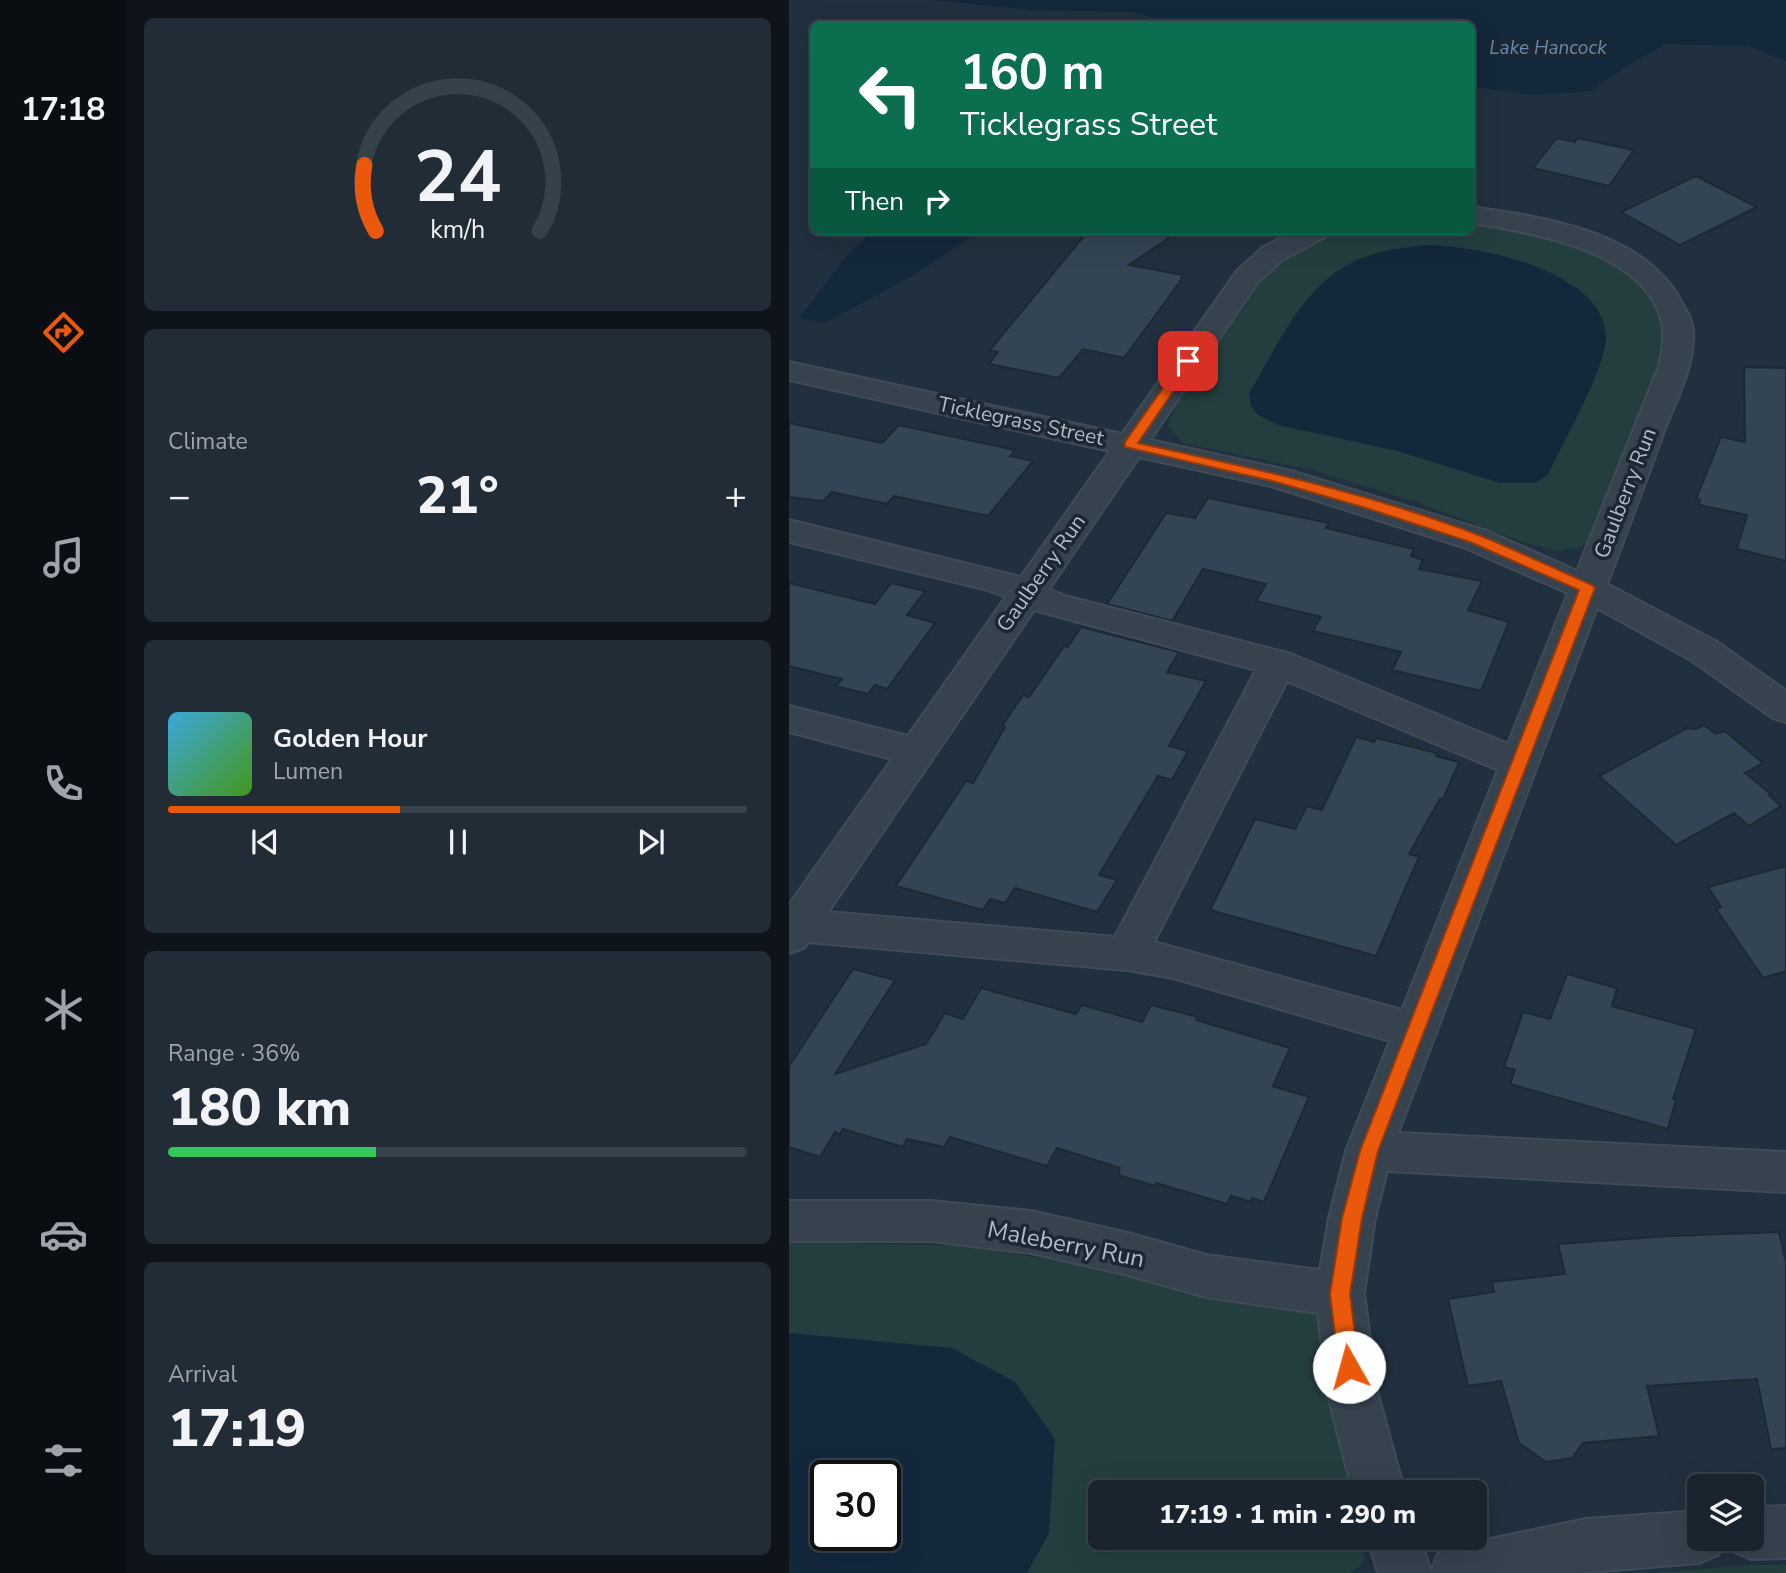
<!DOCTYPE html>
<meta charset="utf-8">
<style>
:root{--surface:#19242e;--page:#222c36;--text:#f1f3f6;--muted:#9fa4aa;--line:#37414a;--accent:#ea580c}
body{margin:0;font-family:"Nunito Sans",sans-serif;background:var(--page);color:var(--text);height:100vh;display:flex;flex-direction:column;font-size:26px;white-space:nowrap}
*{box-sizing:border-box;margin:0}
p{font-size:23px;color:var(--muted)}
.icon{flex:none;width:38px;height:38px;fill:none;stroke:currentColor;stroke-width:2;stroke-linecap:round;stroke-linejoin:round}
.map{position:relative;flex:1;overflow:hidden}
.panel{display:flex;flex-direction:column;gap:18px;padding:18px;background:#0e1419;width:663px}
.panel>*{flex:none}
.banner{position:absolute;left:21px;top:21px;width:665px;height:214px;border-radius:10px;box-shadow:0 7px 28px #0002,0 0 0 2px var(--line);background:#0b6e4f;color:#fff;overflow:hidden}
.buttons{position:absolute;left:898px;top:1474px;display:grid;gap:14px}
.buttons a{display:grid;place-items:center;width:77px;height:77px;border-radius:10px;background:var(--surface);box-shadow:0 7px 28px #0002,0 0 0 2px var(--line);font-size:35px}
.speed{position:absolute;left:21px;top:1460px;display:flex;gap:14px;font-size:35px;font-weight:700;text-align:center}
.speed>*{display:grid;place-content:center;width:91px;height:91px;border-radius:50%;background:var(--surface);box-shadow:0 7px 28px #0002,0 0 0 2px var(--line);line-height:1}
.speed .limit{border:4px solid #111;border-radius:10px;background:#fff;color:#111}
.pin{position:absolute;display:grid;place-items:center;width:60px;height:60px;color:#fff;margin:-30px;border-radius:14px;box-shadow:0 4px 10px #0006}
.me{position:absolute;width:77px;margin:-38px;rotate:353deg;stroke-linejoin:round;filter:drop-shadow(0 0 5px #0008)}
.turn{display:flex;align-items:center;gap:24px;height:147px;padding:0 35px;font-size:32px}
.turn .icon{width:91px;height:91px;stroke-width:2.5}
.turn b{display:block;font-size:49px;line-height:60px}
.then{display:flex;align-items:center;height:66px;padding:0 35px;background:#0003;gap:14px;font-size:26px}
.big{font-size:52px;font-weight:800;line-height:1.1}
.panel .widget{flex:1;display:flex;flex-direction:column;justify-content:center;gap:10px;min-width:0;padding:0 24px;border-radius:10px;background:var(--page)}
.panel .dial{align-items:center;gap:0}
.dial svg{height:182px;overflow:visible;fill:none;stroke:var(--line);stroke-width:7;stroke-linecap:round;text-anchor:middle}
.dial text{fill:var(--text);stroke:none}
.song{display:flex;align-items:center;gap:21px}
.cover{width:84px;height:84px;border-radius:10px;background:linear-gradient(135deg,hsl(200 70% 55%),hsl(100 70% 35%))}
.played{height:7px;border-radius:4px;background:linear-gradient(90deg,var(--accent) 40%,var(--line) 40%)}
.keys{display:flex;justify-content:space-around;direction:ltr}
.heat{display:flex;justify-content:space-between;align-items:center;font-size:38px;direction:ltr}
.charge{height:10px;border-radius:5px;background:linear-gradient(90deg,#34c759 36%,var(--line) 0)}
.trip{position:absolute;left:299px;top:1480px;width:399px;height:70px;border-radius:10px;background:var(--surface);box-shadow:0 7px 28px #0002,0 0 0 2px var(--line);font-weight:800;line-height:70px;text-align:center}
main{display:flex;flex:1;min-height:0}
.dock{display:flex;flex-direction:column;width:126px;justify-content:space-around;align-items:center;background:#0a0e12;color:var(--muted)}
.dock .icon{width:49px;height:49px}
.dock .current{color:var(--accent)}
.dock b{font-size:32px;color:var(--text)}
.map>svg:first-child{display:block}
</style>
<main>
<nav class="dock">
<b>17:18</b>
<svg class="icon current" aria-label="directions" viewBox="0 0 24 24"><path d="M12 3l9 9-9 9-9-9zM9 14v-3h6M13 9l2 2-2 2"/></svg>
<svg class="icon" aria-label="music" viewBox="0 0 24 24"><path d="M9 18V5l10-2v13"/><circle cx="6" cy="18" r="3"/><circle cx="16" cy="16" r="3"/></svg>
<svg class="icon" aria-label="phone" viewBox="0 0 24 24"><path d="M5 4h4l2 5-3 2q2 4 5 5l2-3 5 2v4C11 20 4 13 5 4z"/></svg>
<svg class="icon" aria-label="climate" viewBox="0 0 24 24"><path d="M12 3v18M4 7l16 10M4 17L20 7"/></svg>
<svg class="icon" aria-label="car" viewBox="0 0 24 24"><path d="M5 17H2v-5l4-1 3-4h7l3 4 3 1v5h-3M9 17h6M6 11h13"/><circle cx="7" cy="17" r="2"/><circle cx="17" cy="17" r="2"/></svg>
<svg class="icon" aria-label="filters" viewBox="0 0 24 24"><path d="M4 7h16M4 17h16"/><circle cx="9" cy="7" r="2"/><circle cx="15" cy="17" r="2"/></svg>
</nav>
<section class="panel">
<div class="widget dial"><svg viewBox="0 0 100 80">
<path d="M14 69A42 42 0 1 1 86 69"/>
<path d="M14 69A42 42 0 0 1 9 40" stroke="#ea580c"/>
<text x="50" y="56" font-size="32" font-weight="700">24</text>
<text x="50" y="72" font-size="11">km/h</text>
</svg></div>
<div class="widget"><p>Climate</p>
<div class="heat"><a>−</a><b class="big">21°</b><a>+</a></div>
</div>
<div class="widget">
<div class="song"><i class="cover"></i><div><b>Golden Hour</b><p>Lumen</p></div></div>
<div class="played"></div>
<div class="keys"><svg class="icon" aria-label="previous" viewBox="0 0 24 24"><path d="M18 5L8 12l10 7zM5 5v14"/></svg><svg class="icon" aria-label="pause" viewBox="0 0 24 24"><path d="M8 5v14M16 5v14"/></svg><svg class="icon" aria-label="next" viewBox="0 0 24 24"><path d="M6 5l10 7-10 7zM19 5v14"/></svg></div>
</div>
<div class="widget"><p>Range · 36%</p><b class="big">180 km</b><div class="charge"></div></div>
<div class="widget"><p>Arrival</p><b class="big">17:19</b></div>
</section>
<div class="map">
<svg width="997" height="1573" viewBox="0 0 997 1573">
<rect width="100%" height="100%" fill="#21303e"/>
<g fill="#243e3f" fill-rule="evenodd">
<polygon points="683,220 766,236 826,262 852,283 872,310 879,339 870,372 805,537 791,547 768,551 734,542 628,502 520,469 394,443 379,426 389,402 463,294 480,272 508,250 550,231 682,231"/>
<path d="M 0,1242 L 180,1246 L 293,1265 L 528,1314 L 541,1322 L 567,1493 L 312,1493 L 312,1538 L 576,1538 L 575,1562 L 562,1573 L 0,1573 ZM 37,1475 L 96,1475 L 96,1535 L 37,1535 Z"/>
<polygon points="959,1565 997,1565 997,1573 866,1573"/>
</g>
<g fill="#14283c" fill-rule="evenodd">
<polygon points="142,0 997,0 997,61 959,46 877,44 839,65 803,91 748,95 683,87 682,24 376,24 375,21 343,12 244,10"/>
<polygon points="83,231 190,231 127,274 36,323 10,318 56,258"/>
<path d="M 637,245 C 688,245 817,271 817,338 C 816,370 774,443 759,475 L 747,483 L 711,483 L 608,451 L 489,425 L 469,415 L 462,406 L 460,393 C 490,344 513,285 568,260 C 590,250 614,248 637,245 Z"/>
<path d="M 0,1333 L 163,1348 L 226,1382 L 266,1439 L 260,1533 L 238,1573 L 0,1573 ZM 96,1475 L 96,1535 L 37,1535 L 37,1475 Z"/>
</g>
<g fill="#334454" stroke="#1d2934" stroke-width="2">
<polygon points="768,138 786,142 788,138 845,150 820,186 744,168"/>
<polygon points="907,176 968,207 891,245 832,212"/>
<polygon points="299,231 390,231 340,265 394,275 390,283 335,358 294,349 270,378 200,364 209,352 201,350"/>
<polygon points="955,367 997,368 997,561 948,549 958,515 910,505 911,500 907,499 932,437 956,442"/>
<polygon points="0,423 93,443 110,425 226,450 221,456 244,461 199,516 105,496 98,504 43,492 34,501 0,497"/>
<polygon points="419,498 540,523 537,528 625,549 622,556 634,560 630,569 693,581 679,610 720,622 692,691 603,670 612,652 524,631 532,617 467,601 477,584 414,569 383,621 318,604 377,513 406,518"/>
<polygon points="0,583 86,604 102,583 136,591 118,615 146,623 98,689 86,685 79,694 47,686 53,679 0,666"/>
<polygon points="292,627 390,652 378,672 417,681 380,746 399,751 383,780 369,776 310,875 328,880 308,912 226,888 216,903 201,899 194,910 107,886 177,781 184,783 216,727 213,726 234,695 240,697 275,646 279,647"/>
<polygon points="915,725 927,734 936,731 974,763 956,773 982,794 980,795 992,806 960,826 945,813 887,845 810,776 898,728 906,729"/>
<polygon points="567,737 585,742 587,738 648,753 647,756 670,762 654,799 651,799 620,854 630,857 587,956 421,910 466,819 506,829 518,806 533,810"/>
<polygon points="997,866 997,971 974,978 927,909 932,907 919,887"/>
<polygon points="64,969 106,980 46,1074 137,1044 156,1013 174,1019 192,988 287,1014 293,1005 353,1022 362,1005 409,1017 407,1020 501,1048 484,1086 520,1097 475,1202 463,1198 462,1202 442,1196 438,1204 367,1183 366,1186 329,1175 331,1168 268,1148 258,1166 161,1137 155,1147 118,1139 114,1147 54,1129 51,1134 46,1132 31,1157 0,1147 0,1066"/>
<polygon points="778,974 828,988 823,1006 907,1029 884,1099 887,1100 879,1129 721,1084 726,1070 715,1067 734,1012 761,1019"/>
<polygon points="990,1232 997,1262 997,1448 982,1449 968,1379 858,1386 870,1436 794,1443 783,1458 757,1462 730,1443 712,1381 679,1386 659,1299 705,1292 703,1282 776,1274 769,1244 880,1236"/>
</g>
<g fill="none" stroke-linecap="round" stroke-linejoin="round">
<defs>
<g id="minor">
<path d="M 682,207 C 754,217 856,231 893,303 C 898,312 904,321 904,332 C 906,367 886,402 874,434 C 856,484 837,534 818,584 L 928,642 L 997,691 L 997,722 L 984,718 L 902,660 L 808,608 L 609,1133 L 997,1152 L 997,1192 L 598,1171 L 586,1218 L 575,1294 L 588,1391 L 616,1493 L 564,1493 L 538,1391 L 529,1313 L 417,1297 L 339,1275 L 242,1253 L 142,1241 L 0,1241 L 0,1201 L 142,1201 L 242,1211 L 339,1233 L 417,1255 L 531,1270 L 540,1218 L 557,1151 L 601,1041 L 384,978 L 338,970 L 19,942 L 15,948 L 0,953 L 0,905 L 103,759 L 0,732 L 0,706 L 119,736 L 217,597 L 199,590 L 0,542 L 0,520 L 232,577 L 321,451 L 0,380 L 0,362 L 333,434 L 448,271 L 473,248 L 505,231 L 540,231 L 536,237 L 493,260 L 468,283 L 361,440 L 502,471 L 698,531 L 788,571 L 870,366 C 873,352 876,337 873,323 C 857,251 743,232 682,223 ZM 350,457 L 482,486 L 674,547 L 779,593 L 719,744 L 502,654 L 276,596 L 260,589 ZM 245,610 L 467,670 L 326,937 L 39,912 ZM 498,681 L 709,770 L 613,1010 L 365,942 Z"/>
<polygon points="997,1506 997,1558 962,1559 943,1551 938,1538 962,1538 962,1507"/>
<polygon points="910,1511 910,1538 936,1538 929,1555 910,1563 789,1573 589,1573 578,1538 630,1538 642,1571 649,1554 668,1546 797,1519"/>
</g>
</defs>
<use href="#minor" stroke="#3f4b56" stroke-width="4"/>
<use href="#minor" fill="#36424e" fill-rule="evenodd"/>
</g>
<path fill="#ea580c" stroke="#983908" stroke-width="2" d="M 399,357 L 405,361 L 349,443 C 464,468 581,493 692,536 C 729,551 766,569 803,585 L 806,588 L 589,1151 L 573,1218 L 561,1294 L 570,1367 L 567,1373 L 560,1376 L 553,1373 L 550,1367 L 541,1294 L 553,1218 L 571,1151 L 790,590 L 681,542 L 577,508 L 487,482 L 336,447 L 336,442 L 395,358 Z"/>
<g text-anchor="middle" stroke-width="7" stroke-linejoin="round" paint-order="stroke">
<g font-size="19" font-style="italic" fill="#688aaa" stroke="#1b2732">
<text x="759" y="54">Lake Hancock</text>
</g>
<g font-size="21" fill="#b1bcc9" stroke="#1b2732">
<text transform="translate(232 421) rotate(12)" y="7">Ticklegrass Street</text>
<text transform="translate(836 493) rotate(-69)" y="7">Gaulberry Run</text>
<text transform="translate(252 573) rotate(-55)" y="7">Gaulberry Run</text>
</g>
<g font-size="24" fill="#b1bcc9" stroke="#1b2732">
<text transform="translate(277 1244) rotate(11)" y="8">Maleberry Run</text>
</g>
</g>
</svg>
<div class="buttons">
<a><svg class="icon" aria-label="layers" viewBox="0 0 24 24"><path d="M12 4l9 5-9 5-9-5zM3 14l9 5 9-5"/></svg></a>
</div>
<div class="speed"><div class="limit">30</div></div>
<div class="pin" style="left:399px;top:361px;background:#d93025"><svg class="icon" aria-label="arrive" viewBox="0 0 24 24"><path d="M6 21V4h12l-3 4 3 4H6"/></svg></div>
<svg class="me" style="left:560px;top:1367px" viewBox="-20 -20 40 40"><circle r="19" fill="#fff"/><path d="M0-13L10 11 0 6-10 11z" fill="#ea580c"/></svg>
<div class="trip">17:19 · 1 min · 290 m</div>
<div class="banner">
<div class="turn"><svg class="icon" aria-label="left" viewBox="0 0 24 24"><path d="M17 20v-9H6M10 6l-5 5 5 5"/></svg><div><b>160 m</b>Ticklegrass Street</div></div>
<div class="then">Then<svg class="icon" aria-label="right" viewBox="0 0 24 24"><path d="M7 20v-9h11M14 6l5 5-5 5"/></svg></div>
</div>
</div>
</main>
